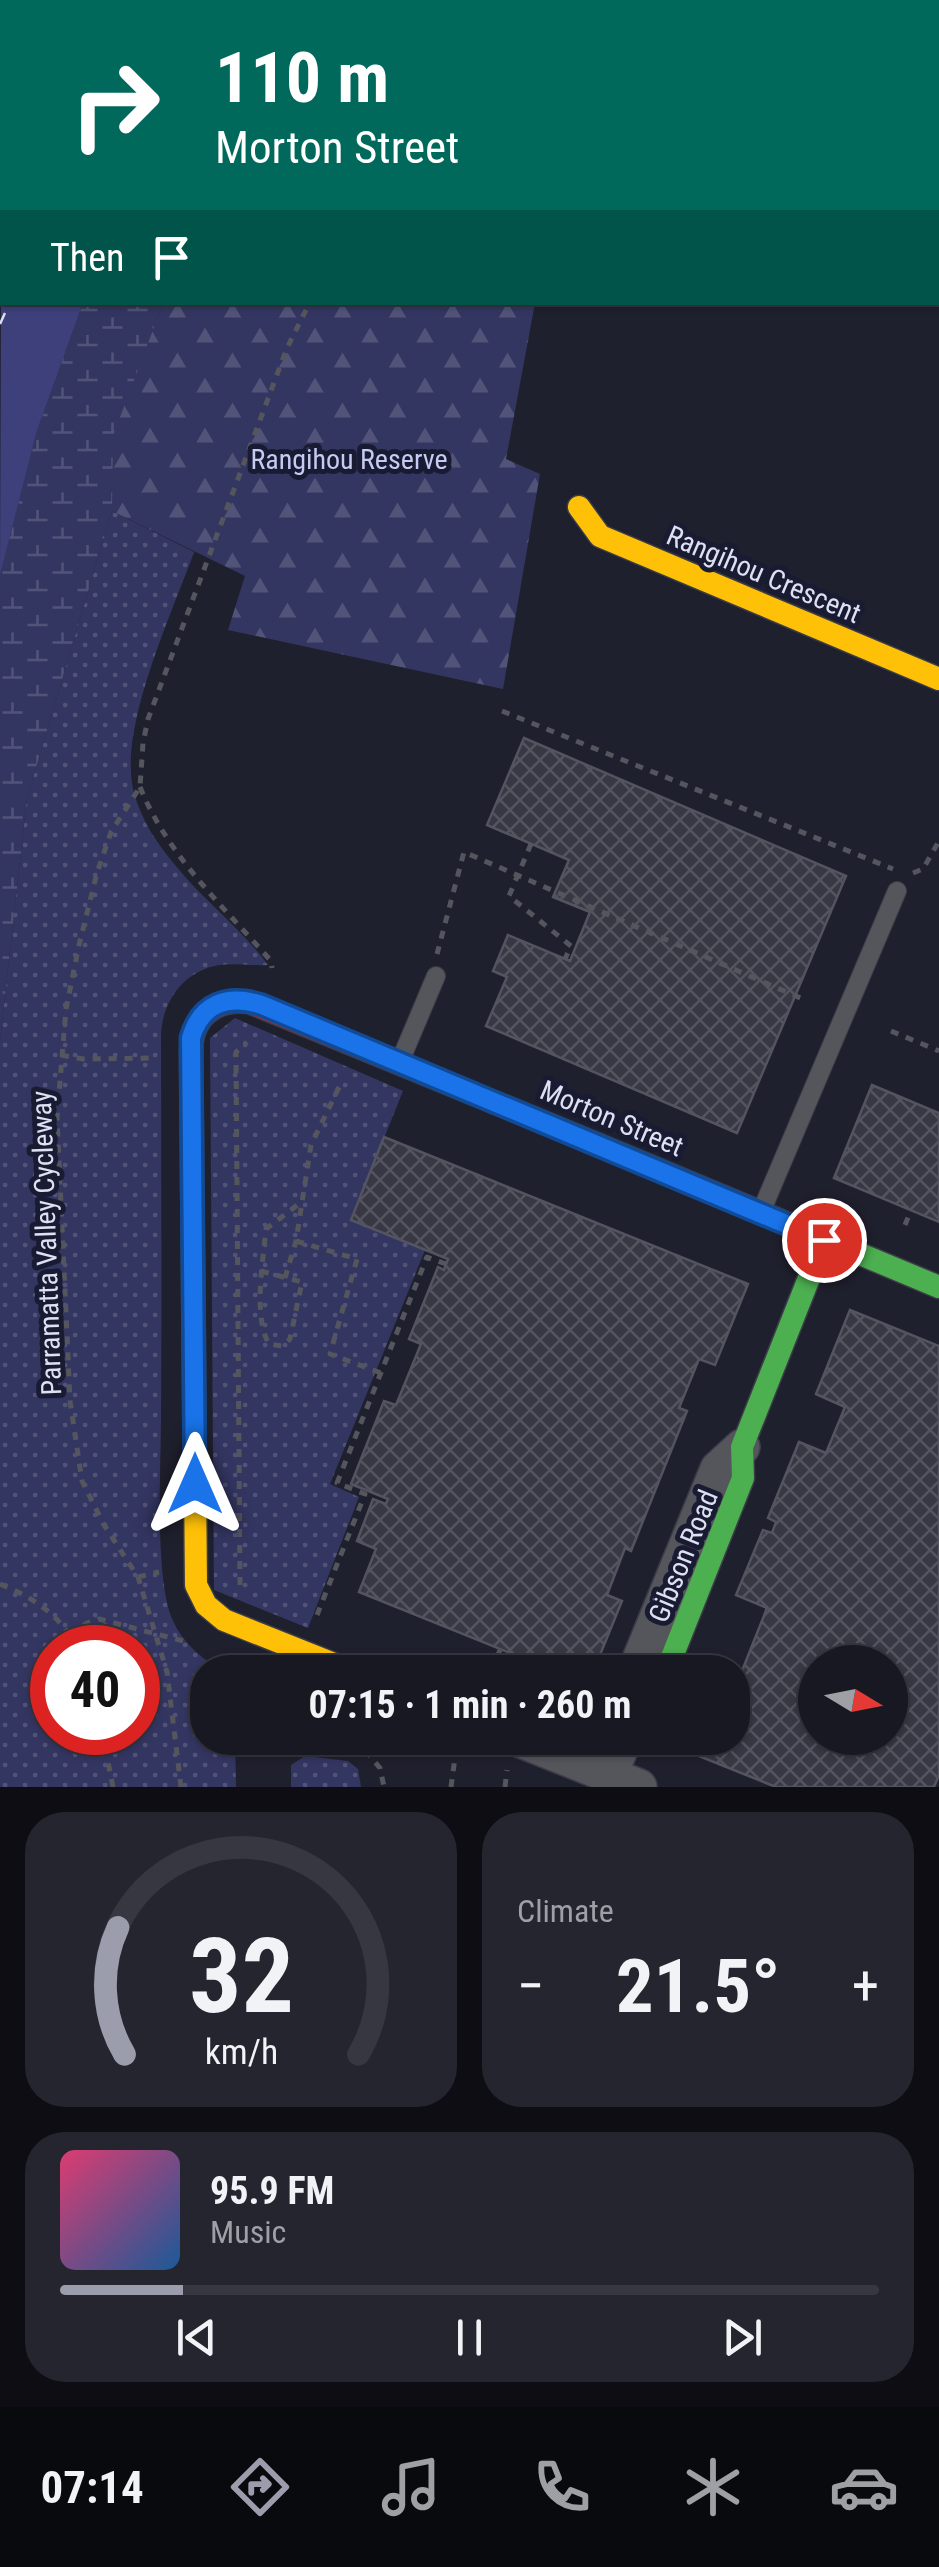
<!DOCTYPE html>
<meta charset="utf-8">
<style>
:root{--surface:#171822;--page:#24252f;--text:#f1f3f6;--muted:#9ea0a5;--line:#363740;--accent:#9b9dad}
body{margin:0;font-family:"Roboto Condensed",sans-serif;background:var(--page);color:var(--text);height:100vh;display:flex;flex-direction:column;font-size:38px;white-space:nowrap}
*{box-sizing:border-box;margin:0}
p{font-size:32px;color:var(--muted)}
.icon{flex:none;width:55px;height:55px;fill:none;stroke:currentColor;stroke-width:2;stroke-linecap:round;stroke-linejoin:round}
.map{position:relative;height:1787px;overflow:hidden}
.side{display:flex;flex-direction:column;gap:25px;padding:25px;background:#0d0d13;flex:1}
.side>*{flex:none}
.guide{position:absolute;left:0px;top:0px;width:940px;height:305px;box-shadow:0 2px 8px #0004,0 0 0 2px var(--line);background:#00695c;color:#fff;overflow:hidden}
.needle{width:65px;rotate:100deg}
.tools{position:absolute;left:798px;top:1645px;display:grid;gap:20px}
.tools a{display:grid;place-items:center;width:110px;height:110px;border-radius:50%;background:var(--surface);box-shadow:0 2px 8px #0004,0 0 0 2px var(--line);font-size:50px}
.speed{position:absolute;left:30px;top:1625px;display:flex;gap:20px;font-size:50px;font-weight:700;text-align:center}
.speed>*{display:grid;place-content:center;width:130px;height:130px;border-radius:50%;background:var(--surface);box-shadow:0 2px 8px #0004,0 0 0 2px var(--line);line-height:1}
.speed .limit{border:15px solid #d22;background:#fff;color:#111}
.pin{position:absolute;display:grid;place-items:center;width:85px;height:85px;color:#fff;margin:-42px;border:5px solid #fff;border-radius:50%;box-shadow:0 2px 10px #0007}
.me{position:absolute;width:110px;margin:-55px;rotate:0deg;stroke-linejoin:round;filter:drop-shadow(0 0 8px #0008)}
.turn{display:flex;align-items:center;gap:35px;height:210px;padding:0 50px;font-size:45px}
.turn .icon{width:130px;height:130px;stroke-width:2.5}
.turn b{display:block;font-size:70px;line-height:85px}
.then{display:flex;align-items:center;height:95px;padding:0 50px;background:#0003;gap:20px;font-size:38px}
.big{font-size:75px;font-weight:700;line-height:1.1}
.side .card{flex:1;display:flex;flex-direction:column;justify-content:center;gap:15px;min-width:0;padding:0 35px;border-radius:40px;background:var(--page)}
.side .dial{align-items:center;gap:0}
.dial svg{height:260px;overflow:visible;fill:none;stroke:var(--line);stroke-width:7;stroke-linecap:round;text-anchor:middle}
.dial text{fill:var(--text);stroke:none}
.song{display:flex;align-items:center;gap:30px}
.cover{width:120px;height:120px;border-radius:15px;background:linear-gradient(135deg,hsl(340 70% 55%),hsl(210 70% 35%))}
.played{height:10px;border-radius:5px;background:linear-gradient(90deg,var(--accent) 15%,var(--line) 15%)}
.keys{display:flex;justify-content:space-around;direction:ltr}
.heat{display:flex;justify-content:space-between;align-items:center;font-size:55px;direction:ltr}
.side .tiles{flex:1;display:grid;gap:25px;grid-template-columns:1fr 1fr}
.card:last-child{grid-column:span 2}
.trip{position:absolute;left:190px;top:1655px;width:560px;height:100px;border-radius:40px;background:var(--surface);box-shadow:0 2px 8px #0004,0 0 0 2px var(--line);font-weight:700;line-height:100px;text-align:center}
.dock{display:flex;height:160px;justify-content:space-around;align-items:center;background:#090a0e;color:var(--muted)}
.dock .icon{width:70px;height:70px}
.dock .current{color:var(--accent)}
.dock b{font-size:45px;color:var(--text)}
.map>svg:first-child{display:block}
</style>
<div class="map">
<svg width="939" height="1787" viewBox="0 0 939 1787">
<defs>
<pattern id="grass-dots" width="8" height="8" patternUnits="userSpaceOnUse" patternTransform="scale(2.5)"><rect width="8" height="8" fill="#343662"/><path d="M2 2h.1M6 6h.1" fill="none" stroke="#515379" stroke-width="1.8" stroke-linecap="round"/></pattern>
<pattern id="forest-firs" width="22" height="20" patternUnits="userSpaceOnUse" patternTransform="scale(2.5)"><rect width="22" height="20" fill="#343662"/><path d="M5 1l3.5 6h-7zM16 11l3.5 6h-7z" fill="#515379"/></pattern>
<pattern id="wetland-marsh" width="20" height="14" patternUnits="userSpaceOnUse" patternTransform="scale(2.5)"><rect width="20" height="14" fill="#343662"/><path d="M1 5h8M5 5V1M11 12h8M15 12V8" fill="none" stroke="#515379"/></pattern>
<pattern id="building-cross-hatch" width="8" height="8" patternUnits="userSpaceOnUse" patternTransform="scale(2.5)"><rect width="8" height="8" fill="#373844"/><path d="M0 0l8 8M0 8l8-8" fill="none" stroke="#54545f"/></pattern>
</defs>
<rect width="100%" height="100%" fill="#1f202d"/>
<g fill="url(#grass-dots)" fill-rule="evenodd">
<path d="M 112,511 L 194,552 C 172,614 117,730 134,793 C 142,821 156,842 175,865 C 204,901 241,928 268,965 C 252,966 235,963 219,965 C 184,971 163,1000 161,1034 C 161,1161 162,1289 161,1416 C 161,1465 154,1580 173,1621 C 183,1643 205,1663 227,1672 L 208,1672 L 208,1738 L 235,1738 L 236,1787 L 0,1787 L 0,1041 L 27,798 ZM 52,1648 L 138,1648 L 138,1732 L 52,1732 Z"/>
<polygon points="235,1018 403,1091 351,1220 425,1250 330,1484 359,1497 308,1628 214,1590 210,1038"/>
<polygon points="305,1756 348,1761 358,1769 361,1787 291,1787 291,1765"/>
</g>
<g fill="url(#forest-firs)">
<polygon points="324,0 700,0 322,2"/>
<polygon points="163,303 535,303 506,459 540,474 503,689 228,630 245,576 112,511 112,436"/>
</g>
<polygon fill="url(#wetland-marsh)" points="83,303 163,303 113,436 112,511 27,798 0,1041 0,574 37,431"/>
<g fill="#3e407c">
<polygon points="7,0 237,0 6,2"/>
<polygon points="2,12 2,302 83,303 37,431 0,575"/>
</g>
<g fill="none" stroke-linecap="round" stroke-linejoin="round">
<g stroke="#dbdef1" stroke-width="2.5" stroke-dasharray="12 10" stroke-linecap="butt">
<polyline points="148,2 150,0"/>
<polyline points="0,324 10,302"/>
</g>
</g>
<g fill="url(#building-cross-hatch)" stroke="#535460" stroke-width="2.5" fill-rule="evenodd">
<polygon points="524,738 846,876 737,1133 486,1026 507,977 493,971 508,935 570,961 590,912 553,897 569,860 487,825"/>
<polygon points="872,1085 939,1113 939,1222 834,1178"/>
<polygon points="384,1137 748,1284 715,1365 699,1359 679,1408 687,1411 631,1551 625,1548 607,1595 622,1601 593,1672 557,1672 359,1592 376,1549 357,1541 373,1499 386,1504 388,1499 351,1484 384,1401 396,1405 421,1344 409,1339 438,1267 444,1270 448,1259 351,1220"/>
<path d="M 850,1310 L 939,1346 L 939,1775 L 934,1787 L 776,1787 L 674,1746 L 677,1738 L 732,1738 L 732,1673 L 740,1676 L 767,1608 L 736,1595 L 763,1530 L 772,1533 L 776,1522 L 768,1518 L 799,1442 L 826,1453 L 845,1407 L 816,1394 ZM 815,1662 L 890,1662 L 890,1738 L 815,1738 Z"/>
<polygon points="708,1662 732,1672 703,1672"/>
</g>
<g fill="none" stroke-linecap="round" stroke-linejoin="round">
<defs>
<g id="lane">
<polyline points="847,2 848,0"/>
<polyline points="401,1059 436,976"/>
<polyline points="761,1212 897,891"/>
</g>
<g id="street">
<polyline points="635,1672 718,1469 742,1447"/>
<polyline points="516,1738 639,1787"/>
<polyline points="609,1775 625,1738"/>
</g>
<g id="fast">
<polyline points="599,1145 939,1287"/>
<polyline points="666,1672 743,1478 742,1447 824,1240"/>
</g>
<g id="slow">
<polyline points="579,507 600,536 939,679"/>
<polyline points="191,1052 196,1585 206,1605 224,1620 354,1672"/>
</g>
<path id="jam" d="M 191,1052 C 191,1017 215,998 249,1002 L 599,1145"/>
</defs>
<use href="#lane" stroke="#3b3c48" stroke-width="20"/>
<use href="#street" stroke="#3b3c48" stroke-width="38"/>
<use href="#fast" stroke="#3b3c48" stroke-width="25"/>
<use href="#slow" stroke="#3b3c48" stroke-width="25"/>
<use href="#jam" stroke="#3b3c48" stroke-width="25"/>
<g stroke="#55565d" stroke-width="5" stroke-dasharray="8 8" stroke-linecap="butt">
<polyline points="530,2 532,0"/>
<polyline points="535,2 538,0"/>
<polyline points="502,711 893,869"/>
<path d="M 140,787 C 168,856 222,905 271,961 L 272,968"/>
<polyline points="531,844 509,896 571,946 565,959"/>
<polyline points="913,873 923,869 939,841"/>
<polyline points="437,954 464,852 805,1000"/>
<polyline points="891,1031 939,1051"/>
<polyline points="61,1055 83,1059 155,1058"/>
<polyline points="905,1225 911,1210"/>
<polyline points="296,1241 357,1259 330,1354 381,1373"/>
<path d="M 261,1271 L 302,1282 L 290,1339 L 282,1346 L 269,1344 C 253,1317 263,1261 266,1229 L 300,1203"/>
<polyline points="285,1278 296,1241 311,1145 342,1081"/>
<polyline points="138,1577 159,1572"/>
<path d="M 0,1584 C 32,1597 61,1615 77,1648"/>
<polyline points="240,1585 236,1059 236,1052 247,1042"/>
<polyline points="317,1615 365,1494 337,1483 427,1257 446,1264"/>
<polyline points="71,1636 87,1623 99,1619 187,1642"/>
<polyline points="491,1672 500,1650"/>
<polyline points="102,1732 113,1787"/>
<polyline points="355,1738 380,1768 384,1787"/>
<polyline points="181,1787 167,1672 138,1577 104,1525 82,1481 70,1401 57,1118 66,1009 79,945 97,873 111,832 140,787 143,743 148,719 287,348 310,302"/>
<polyline points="451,1787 456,1750"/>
<polyline points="505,1787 507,1770"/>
</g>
<use href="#lane" stroke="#55565c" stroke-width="18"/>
<use href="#street" stroke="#55565c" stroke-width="35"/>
<use href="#fast" stroke="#4caf50" stroke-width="22"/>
<use href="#slow" stroke="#ffc107" stroke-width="22"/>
<use href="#jam" stroke="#c62828" stroke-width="22"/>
</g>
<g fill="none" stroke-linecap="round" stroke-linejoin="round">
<defs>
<path id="route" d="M 195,1484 L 191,1038 C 201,1003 228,994 262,1005 L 824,1240"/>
</defs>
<use href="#route" stroke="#114b97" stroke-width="25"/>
<use href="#route" stroke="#1a73e8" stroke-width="18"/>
</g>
<g text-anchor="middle" stroke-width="10" stroke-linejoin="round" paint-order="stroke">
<g font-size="28" fill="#c6cbf2" stroke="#191b33">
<text x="349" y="469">Rangihou Reserve</text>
</g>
<g font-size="28" fill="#dee1f2" stroke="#191b33">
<text transform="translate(764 574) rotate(23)" y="10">Rangihou Crescent</text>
<text transform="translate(612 1118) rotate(23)" y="10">Morton Street</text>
<text transform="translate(46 1243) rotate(-92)" y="10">Parramatta Valley Cycleway</text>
<text transform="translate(683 1556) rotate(-68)" y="10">Gibson Road</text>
</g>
</g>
</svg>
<div class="tools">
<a><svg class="needle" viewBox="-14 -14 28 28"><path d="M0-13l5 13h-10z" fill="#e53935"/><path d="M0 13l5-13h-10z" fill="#9ea0a5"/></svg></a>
</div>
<div class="speed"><div class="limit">40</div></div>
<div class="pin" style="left:824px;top:1240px;background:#d93025"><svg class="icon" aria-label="arrive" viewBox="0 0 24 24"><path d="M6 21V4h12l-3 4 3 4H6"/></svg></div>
<svg class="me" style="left:195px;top:1484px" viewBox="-20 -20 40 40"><path d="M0-17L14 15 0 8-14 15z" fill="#1a73e8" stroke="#fff" stroke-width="4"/></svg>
<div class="trip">07:15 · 1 min · 260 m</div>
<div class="guide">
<div class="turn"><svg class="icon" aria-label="right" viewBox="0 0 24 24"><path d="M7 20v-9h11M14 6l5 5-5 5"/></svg><div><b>110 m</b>Morton Street</div></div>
<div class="then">Then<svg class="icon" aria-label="arrive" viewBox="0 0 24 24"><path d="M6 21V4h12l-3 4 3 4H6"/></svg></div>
</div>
</div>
<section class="side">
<div class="tiles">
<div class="card dial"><svg viewBox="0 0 100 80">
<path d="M14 69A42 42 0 1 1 86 69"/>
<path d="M14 69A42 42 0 0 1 12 30" stroke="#9b9dad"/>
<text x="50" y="56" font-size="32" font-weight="700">32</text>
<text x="50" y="72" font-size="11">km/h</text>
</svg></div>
<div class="card"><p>Climate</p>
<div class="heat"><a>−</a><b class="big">21.5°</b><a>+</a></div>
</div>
<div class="card">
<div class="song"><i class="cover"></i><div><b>95.9 FM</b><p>Music</p></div></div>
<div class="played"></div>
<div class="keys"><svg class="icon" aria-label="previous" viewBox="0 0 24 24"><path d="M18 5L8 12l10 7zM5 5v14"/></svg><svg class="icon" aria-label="pause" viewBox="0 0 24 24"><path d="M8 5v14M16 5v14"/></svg><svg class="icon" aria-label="next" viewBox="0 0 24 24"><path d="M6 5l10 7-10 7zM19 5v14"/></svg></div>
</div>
</div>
</section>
<nav class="dock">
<b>07:14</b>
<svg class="icon current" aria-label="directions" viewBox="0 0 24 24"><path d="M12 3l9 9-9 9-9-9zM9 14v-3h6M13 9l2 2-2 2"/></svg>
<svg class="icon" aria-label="music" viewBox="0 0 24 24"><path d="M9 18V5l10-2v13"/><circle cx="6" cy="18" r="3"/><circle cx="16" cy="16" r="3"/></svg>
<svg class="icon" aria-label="phone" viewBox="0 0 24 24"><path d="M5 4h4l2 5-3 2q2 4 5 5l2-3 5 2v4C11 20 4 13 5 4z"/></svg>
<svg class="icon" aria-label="climate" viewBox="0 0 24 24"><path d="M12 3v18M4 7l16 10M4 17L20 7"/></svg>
<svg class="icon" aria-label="car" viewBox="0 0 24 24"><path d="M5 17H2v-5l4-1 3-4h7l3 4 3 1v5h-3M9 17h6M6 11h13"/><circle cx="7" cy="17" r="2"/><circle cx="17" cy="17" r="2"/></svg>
</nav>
